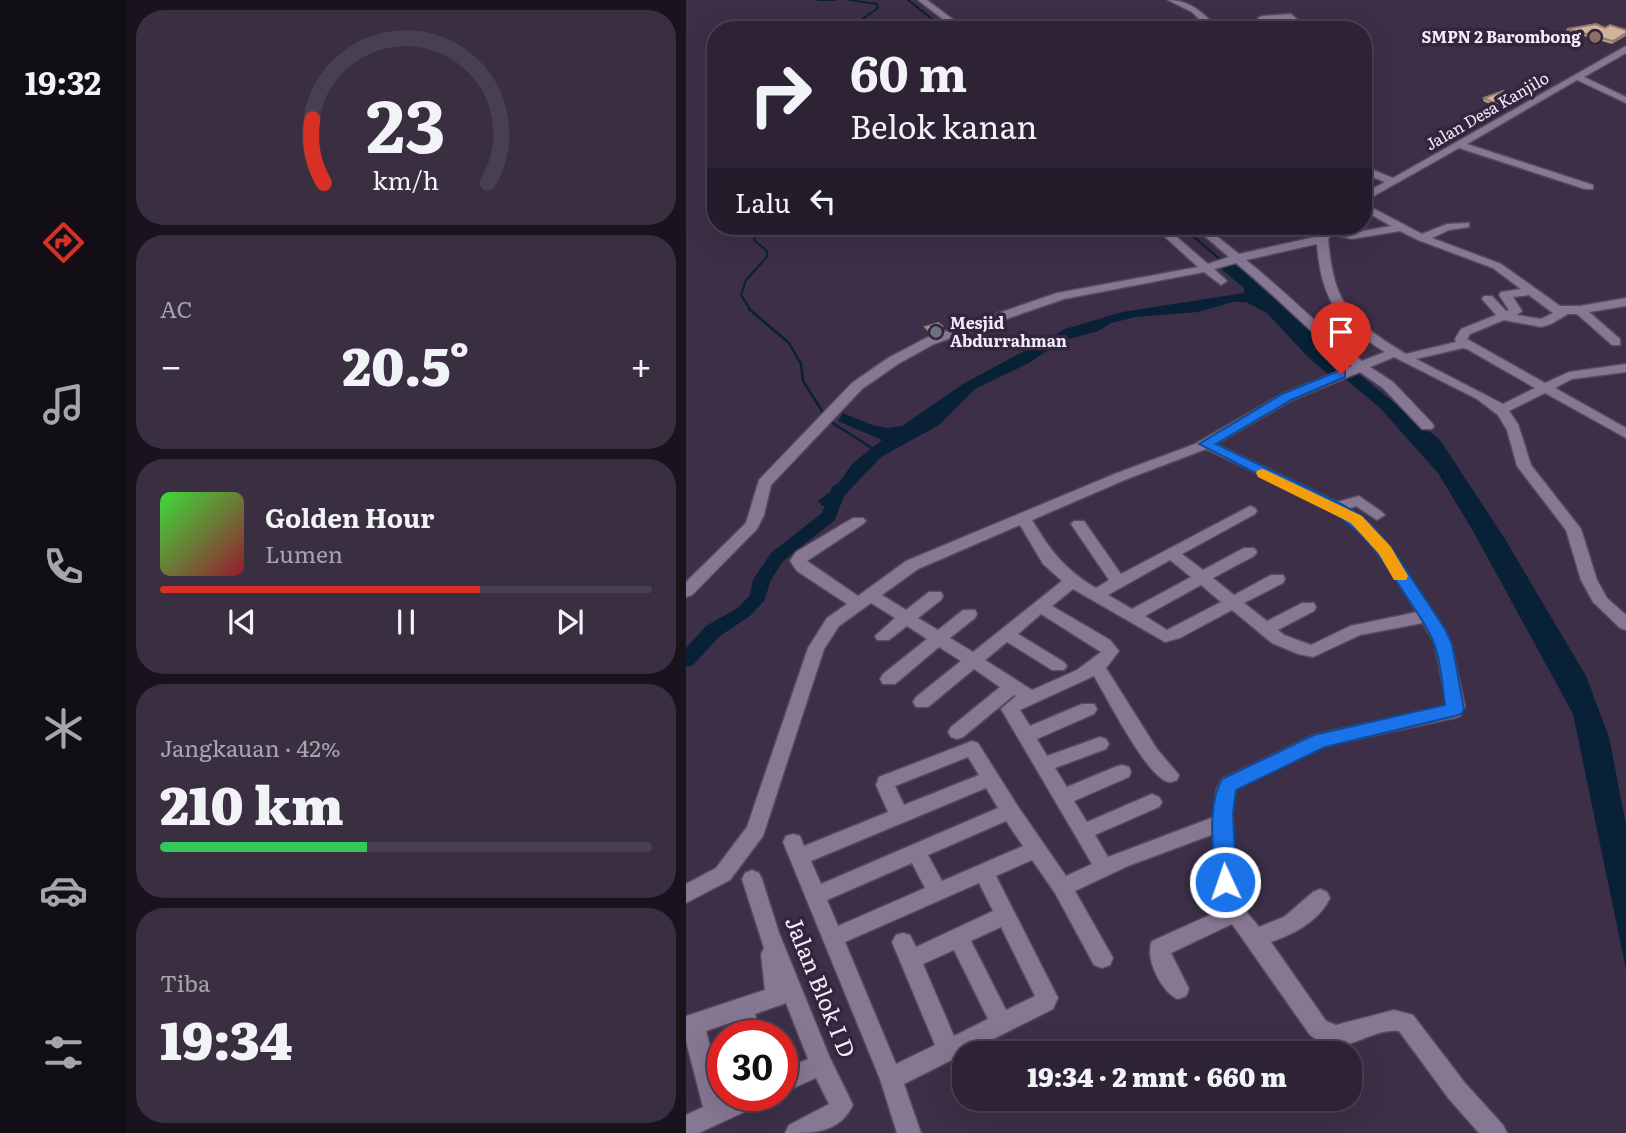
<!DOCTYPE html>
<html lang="id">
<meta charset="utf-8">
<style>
:root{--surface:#2d2335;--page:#392f41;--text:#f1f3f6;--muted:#a7a4ad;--line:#484050;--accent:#d93025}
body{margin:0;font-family:Literata,serif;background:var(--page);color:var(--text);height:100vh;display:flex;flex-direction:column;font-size:26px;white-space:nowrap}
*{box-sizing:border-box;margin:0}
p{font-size:23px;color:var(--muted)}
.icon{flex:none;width:38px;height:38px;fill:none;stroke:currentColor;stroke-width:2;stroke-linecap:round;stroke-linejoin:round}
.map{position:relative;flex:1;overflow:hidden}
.panel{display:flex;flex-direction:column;gap:10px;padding:10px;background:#19131d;width:560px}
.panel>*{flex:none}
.hud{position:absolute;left:21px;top:21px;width:665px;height:214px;border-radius:28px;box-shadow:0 7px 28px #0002,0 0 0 2px var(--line);background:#2d2335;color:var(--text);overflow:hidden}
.speed{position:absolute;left:21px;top:1020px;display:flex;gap:14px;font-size:35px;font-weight:700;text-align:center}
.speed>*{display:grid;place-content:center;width:91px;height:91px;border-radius:50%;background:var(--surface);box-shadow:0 7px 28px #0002,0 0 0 2px var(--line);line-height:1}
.speed .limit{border:10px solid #d22;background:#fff;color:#111}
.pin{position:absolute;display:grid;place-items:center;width:60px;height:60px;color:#fff;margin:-72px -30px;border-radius:50% 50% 50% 0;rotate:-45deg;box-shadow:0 0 7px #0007}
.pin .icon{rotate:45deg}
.me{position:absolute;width:77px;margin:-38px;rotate:357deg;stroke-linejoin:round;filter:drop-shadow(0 0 5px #0008)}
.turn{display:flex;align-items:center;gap:24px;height:147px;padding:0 28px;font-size:32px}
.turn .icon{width:91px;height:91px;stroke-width:2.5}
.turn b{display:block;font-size:49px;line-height:60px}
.then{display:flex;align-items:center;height:66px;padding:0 28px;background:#0003;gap:14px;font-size:26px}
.big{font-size:52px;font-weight:800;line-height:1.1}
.panel .card{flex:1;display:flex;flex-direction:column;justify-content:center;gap:10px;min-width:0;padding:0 24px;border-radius:28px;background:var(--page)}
.panel .dial{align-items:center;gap:0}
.dial svg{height:182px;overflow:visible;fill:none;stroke:var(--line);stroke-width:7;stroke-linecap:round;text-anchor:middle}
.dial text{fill:var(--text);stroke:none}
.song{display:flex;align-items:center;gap:21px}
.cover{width:84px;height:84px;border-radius:10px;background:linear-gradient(135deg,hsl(120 70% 55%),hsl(350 70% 35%))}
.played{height:7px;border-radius:4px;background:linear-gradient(90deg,var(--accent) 65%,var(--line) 65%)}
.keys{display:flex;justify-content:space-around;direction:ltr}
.heat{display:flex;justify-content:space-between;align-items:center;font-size:38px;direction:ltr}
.charge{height:10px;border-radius:5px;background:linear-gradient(90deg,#34c759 42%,var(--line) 0)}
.trip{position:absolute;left:266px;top:1041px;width:410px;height:70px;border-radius:28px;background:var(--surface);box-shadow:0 7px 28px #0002,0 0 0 2px var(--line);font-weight:800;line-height:70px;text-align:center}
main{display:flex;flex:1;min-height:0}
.dock{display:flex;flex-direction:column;width:126px;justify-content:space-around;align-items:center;background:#120e15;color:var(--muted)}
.dock .icon{width:49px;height:49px}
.dock .selected{color:var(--accent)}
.dock b{font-size:32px;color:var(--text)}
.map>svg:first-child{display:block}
</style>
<main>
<nav class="dock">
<b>19:32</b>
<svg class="icon selected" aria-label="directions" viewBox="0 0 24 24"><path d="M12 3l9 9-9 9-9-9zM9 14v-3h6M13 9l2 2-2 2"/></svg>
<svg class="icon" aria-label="music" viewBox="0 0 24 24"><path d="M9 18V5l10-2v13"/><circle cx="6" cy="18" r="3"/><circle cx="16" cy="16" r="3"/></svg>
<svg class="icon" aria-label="phone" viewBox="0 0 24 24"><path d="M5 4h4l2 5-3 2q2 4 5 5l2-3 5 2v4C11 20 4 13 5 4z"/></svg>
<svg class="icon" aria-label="climate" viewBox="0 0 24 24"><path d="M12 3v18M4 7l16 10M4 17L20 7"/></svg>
<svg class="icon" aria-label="car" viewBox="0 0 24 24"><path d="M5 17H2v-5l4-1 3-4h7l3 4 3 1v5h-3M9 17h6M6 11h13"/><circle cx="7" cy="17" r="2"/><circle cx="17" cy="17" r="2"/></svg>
<svg class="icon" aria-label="filters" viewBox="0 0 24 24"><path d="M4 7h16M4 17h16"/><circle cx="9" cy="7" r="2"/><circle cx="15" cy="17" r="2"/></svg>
</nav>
<section class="panel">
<div class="card dial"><svg viewBox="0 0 100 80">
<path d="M14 69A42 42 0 1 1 86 69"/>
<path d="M14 69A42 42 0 0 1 9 41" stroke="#d93025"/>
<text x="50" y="56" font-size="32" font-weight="700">23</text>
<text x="50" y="72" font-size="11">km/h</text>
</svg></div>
<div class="card"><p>AC</p>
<div class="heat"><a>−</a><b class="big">20.5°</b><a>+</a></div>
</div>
<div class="card">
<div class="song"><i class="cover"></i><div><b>Golden Hour</b><p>Lumen</p></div></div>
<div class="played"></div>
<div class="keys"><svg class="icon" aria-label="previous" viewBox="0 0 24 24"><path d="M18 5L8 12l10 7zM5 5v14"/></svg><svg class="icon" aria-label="pause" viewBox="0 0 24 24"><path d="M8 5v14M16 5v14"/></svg><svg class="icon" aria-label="next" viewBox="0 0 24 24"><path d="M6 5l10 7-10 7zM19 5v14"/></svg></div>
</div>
<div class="card"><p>Jangkauan · 42%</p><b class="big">210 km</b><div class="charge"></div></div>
<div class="card"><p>Tiba</p><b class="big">19:34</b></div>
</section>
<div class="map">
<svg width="940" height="1133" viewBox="0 0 940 1133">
<rect width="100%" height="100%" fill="#3c2f47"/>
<polygon fill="#092136" points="548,264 580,288 674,375 754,440 819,539 900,676 923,737 940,825 940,969 887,714 787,531 752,473 694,408 658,378 646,378 621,356 581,313 560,302 547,302 512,312 450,317 425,323 412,331 376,341 343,363 289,389 253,425 195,457 155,499 136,506 132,501 149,488 167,463 196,440 152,421 157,413 186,425 201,428 216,426 277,384 379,329 436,312 558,293 558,288 535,269"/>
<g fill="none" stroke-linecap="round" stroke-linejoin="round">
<g stroke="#092136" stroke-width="2">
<polyline points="132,0 149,0"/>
<polyline points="163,0 191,4 192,8 168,25 175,30"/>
<polyline points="222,0 260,30"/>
<polyline points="495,226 535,260"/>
<polyline points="65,311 55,295 60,280 81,257 81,251 68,240 72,226"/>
</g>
<g stroke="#092136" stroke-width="2.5">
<polyline points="63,309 103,343 115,364 117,381 138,414"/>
<polyline points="145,422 186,448"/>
</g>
<polygon fill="#092136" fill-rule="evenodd" points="160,479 168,484 159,493 149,520 97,561 85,580 78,601 64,616 34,636 7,665 0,667 0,648 20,626 52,608 64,595 67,580 85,553 136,513 146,487"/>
<defs>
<g id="minor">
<polygon points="232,0 241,0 281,30 271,30"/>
<path d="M 482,0 C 505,0 519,14 533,30 L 524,30 L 506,12 Z"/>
<polygon points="605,14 614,22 630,21 634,23 604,27 600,25 606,22 603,19 581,20 592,30 535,30 575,24 572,18 576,16"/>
<polygon points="940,46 940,53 898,77 940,97 940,103 891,80 781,144 907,185 907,189 899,189 773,148 677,202 677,194 699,182 677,173 677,166 707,178"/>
<polygon points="677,145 685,149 685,153 677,152"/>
<path d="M 677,203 L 736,234 L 761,224 L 783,223 L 783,227 L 763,230 L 746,238 L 815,264 L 874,306 L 894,306 L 940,298 L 940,306 L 903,312 L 934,339 L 934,345 L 926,345 L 891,314 L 882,314 L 865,324 L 855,327 L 818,320 L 784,334 L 781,339 L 859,383 L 883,372 L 940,364 L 940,372 L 886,379 L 869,388 L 940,428 L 940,438 L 859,393 L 823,411 L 832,424 L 845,465 L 895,529 L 911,580 L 921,598 L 940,615 L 940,630 L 934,628 L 907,602 L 895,580 L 880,530 L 831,466 L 821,430 L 812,415 L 791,399 L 708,357 L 684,367 L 707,382 L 746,423 L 748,426 L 746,429 L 736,429 L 697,388 L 674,372 L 606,400 L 530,444 L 651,502 L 673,496 L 696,512 L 699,515 L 691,520 L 670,506 L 662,509 L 684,524 L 704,547 L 758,629 L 765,644 L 779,706 L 774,716 L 768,718 L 638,746 L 550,789 C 543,816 544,886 559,910 C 563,916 569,921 573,927 L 598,917 L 627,892 L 634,889 L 641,892 L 644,898 C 633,921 608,934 585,942 L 640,1021 L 650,1025 L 708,1010 L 727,1015 L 779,1083 L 817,1125 L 821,1133 L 793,1133 L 763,1099 L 713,1031 C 678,1028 660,1062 624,1035 L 546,924 L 485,953 L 503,989 L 500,996 L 492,999 C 476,993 458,958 466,941 L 537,909 L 529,882 L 528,834 L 442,866 L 389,891 L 427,958 L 424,965 L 416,968 L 408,965 L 369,893 L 346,860 L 310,876 L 372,998 L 367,1009 L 218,1084 L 235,1133 L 211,1133 L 194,1079 L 97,842 L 100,836 L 107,834 L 114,836 L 118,846 L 202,812 L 190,785 L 193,777 L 286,741 L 292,743 L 331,805 L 380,876 L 406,864 L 315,709 L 330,696 L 328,695 L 277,737 L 271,739 L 265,737 L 262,732 L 265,727 L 314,687 L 288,669 L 242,707 L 230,707 L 227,702 L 230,697 L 275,661 L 253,647 L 209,684 L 197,684 L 194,679 L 197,674 L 241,639 L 221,626 L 203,640 L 191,640 L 189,636 L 209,618 L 185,603 L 153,626 L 138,649 L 77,836 L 44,880 L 0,903 L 0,884 L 30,868 L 61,827 L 122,648 L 141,618 L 161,604 L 111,571 L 104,561 L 110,552 L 167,518 L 177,518 L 180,521 L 177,524 L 121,561 L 172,596 L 220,561 L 431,473 L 509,444 L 596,394 L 666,366 C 625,333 590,296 550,263 L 528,269 L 541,281 L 535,285 L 518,272 L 378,299 L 248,344 L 212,364 L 176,389 L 85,485 L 78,515 L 71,529 L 6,595 L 0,597 L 0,582 L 60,523 L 73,480 L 166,383 L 202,358 L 240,338 L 371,293 L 512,267 L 467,226 L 478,226 L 522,264 L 543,257 L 507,226 L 518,226 L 553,254 L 629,237 L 641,226 L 651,226 L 650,228 L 666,233 L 705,226 L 677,210 ZM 714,231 L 732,240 L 807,268 L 835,289 L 815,292 L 813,295 L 823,310 L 820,311 L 806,296 L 798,296 L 796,299 L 810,315 L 775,329 L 769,339 L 770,342 L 720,354 C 665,320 648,307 642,239 L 646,234 L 666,239 ZM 631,244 C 635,299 652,323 699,352 L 676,361 C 636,329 600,292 560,260 ZM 843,295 L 867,313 L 855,319 L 831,315 L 836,311 L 827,297 ZM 777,348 L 781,349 L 849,388 L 817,404 L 730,359 ZM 520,449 C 566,472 633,498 672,529 C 697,550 713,586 731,612 L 664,626 L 625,645 L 598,635 L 592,630 L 628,611 L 630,607 L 628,603 L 616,603 L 581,621 L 558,603 L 597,583 L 599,579 L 597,575 L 585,575 L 548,595 L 527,578 L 568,556 L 571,552 L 568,548 L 558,548 L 517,570 L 496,554 L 569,514 L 571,511 L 569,508 L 564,506 L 435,574 L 398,521 L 388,521 L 385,524 L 423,580 L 410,588 C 378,569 365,551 346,520 L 441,479 ZM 334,525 L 357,564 L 376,581 L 287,652 L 264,638 L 289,618 L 291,614 L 289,610 L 277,610 L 252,630 L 232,618 L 255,600 L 257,596 L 255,592 L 243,592 L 220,610 L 196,595 L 232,569 ZM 484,560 L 505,577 L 446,609 L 422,595 ZM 515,585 L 535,602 L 481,630 L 459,616 ZM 387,589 L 479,642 L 494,638 L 546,610 L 586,643 L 612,654 L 627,657 L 674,635 L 737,623 L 749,644 L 761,706 L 628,735 L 536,779 L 530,791 L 528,817 L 422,857 L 409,835 L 473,807 L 476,802 L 473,797 L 466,794 L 459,797 L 401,822 L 388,801 L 443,777 L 445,772 L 443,767 L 436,765 L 429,767 L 381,787 L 369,768 L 420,749 L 423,744 L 420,739 L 414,737 L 361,756 L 351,739 L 408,714 L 411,709 L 408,704 L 396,704 L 344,726 L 334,710 L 408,676 C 421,698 459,773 480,781 C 485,783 486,782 491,780 L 493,775 L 471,749 L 420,668 L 433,651 L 424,640 L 366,606 ZM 355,614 L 415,652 L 391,670 L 346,690 L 299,660 L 321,642 L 366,670 L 378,670 L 381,666 L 378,662 L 332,634 ZM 282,757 L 293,775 L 218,805 L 209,786 ZM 300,788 L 312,808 L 135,884 L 125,861 ZM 320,821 L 337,846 L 256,881 L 242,855 ZM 226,863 L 239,888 L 152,926 L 141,900 ZM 293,883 L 307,911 L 230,947 L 224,935 L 217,933 L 210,935 L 206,942 L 249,1045 L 210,1064 L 159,942 ZM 315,927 L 349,996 L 320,1010 L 285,941 ZM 268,950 L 302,1019 L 268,1036 L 237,964 Z"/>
<path d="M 66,870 L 73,873 L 76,879 L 93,933 L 144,1058 L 167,1105 C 153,1133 129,1133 99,1133 L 103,1125 L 143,1104 L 130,1078 L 96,1093 L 96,1070 L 122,1059 L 100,1003 L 69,1014 L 76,1036 L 54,1036 L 49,1021 L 20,1031 L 38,1098 L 79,1096 L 75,1104 L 13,1133 L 0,1133 L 0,1115 L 17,1107 L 0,1041 L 0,1016 L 79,990 L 75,954 L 78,948 L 56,879 L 59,873 Z"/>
</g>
</defs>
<use href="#minor" stroke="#554a5e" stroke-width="3"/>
<use href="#minor" fill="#867793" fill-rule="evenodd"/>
</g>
<g fill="#b39988">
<polygon points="919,28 940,30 926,44 880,31 881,29"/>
<polygon points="828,96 827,99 808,106 797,101 798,98"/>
</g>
<g fill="#927d6f">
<polygon points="940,33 940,36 926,44 927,41"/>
<polygon points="828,96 827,99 808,106 808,103"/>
<polygon points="256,326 256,330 243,334 243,331"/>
</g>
<g fill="#d0b29e" stroke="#927d6f" stroke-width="2">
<polygon points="910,24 919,28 924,25 940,30 940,33 927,41 881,29"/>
<polygon points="817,91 828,96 808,103 798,98"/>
<polygon points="252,323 256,326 243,331 239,327"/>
</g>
<path fill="#1a73e8" stroke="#114b97" stroke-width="2" d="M 655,370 L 659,371 L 659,377 L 605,400 L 530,444 L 655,504 L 676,516 L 688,528 L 705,547 L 759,629 L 766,644 L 778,709 L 775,714 L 769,716 L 639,747 L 550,790 L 547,813 L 550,882 L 547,888 L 539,891 L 532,888 L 529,882 C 528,850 520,808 536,779 L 628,735 L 759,705 C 756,684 755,660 747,641 C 741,626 731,612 722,599 C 700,564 680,532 644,511 L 513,444 L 596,394 Z"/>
<polygon fill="#f59e0b" points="577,469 676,516 705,547 722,576 720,580 708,580 693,554 665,523 572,477 570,473 572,470"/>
<circle fill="#8d6e63" stroke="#32253c" stroke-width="2.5" cx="909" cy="37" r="7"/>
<circle fill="#6b7280" stroke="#32253c" stroke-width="2.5" cx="250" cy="332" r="7"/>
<g text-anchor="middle" stroke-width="7" stroke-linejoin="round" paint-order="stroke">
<g font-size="16" font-weight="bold" fill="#f3ebfb" stroke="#32253c" text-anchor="end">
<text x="895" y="43">SMPN 2 Barombong</text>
<text x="264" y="329" text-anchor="start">Mesjid<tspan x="264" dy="18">Abdurrahman</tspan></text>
</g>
<g font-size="16" fill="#f3ebfb" stroke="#32253c">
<text transform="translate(801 111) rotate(-30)" y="6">Jalan Desa Kanjilo</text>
</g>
<g font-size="23" fill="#f3ebfb" stroke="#32253c">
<text transform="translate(134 987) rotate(68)" y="8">Jalan Blok I D</text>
</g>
</g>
</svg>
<div class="speed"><div class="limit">30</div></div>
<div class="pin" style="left:655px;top:374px;background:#d93025"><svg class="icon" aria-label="arrive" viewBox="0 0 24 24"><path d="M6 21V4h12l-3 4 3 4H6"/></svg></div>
<svg class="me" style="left:539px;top:882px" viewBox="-20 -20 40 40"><circle r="17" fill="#1a73e8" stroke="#fff" stroke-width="3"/><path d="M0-11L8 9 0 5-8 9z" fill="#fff"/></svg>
<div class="trip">19:34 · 2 mnt · 660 m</div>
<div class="hud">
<div class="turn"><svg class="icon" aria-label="right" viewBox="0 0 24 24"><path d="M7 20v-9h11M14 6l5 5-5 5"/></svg><div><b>60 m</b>Belok kanan</div></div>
<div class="then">Lalu<svg class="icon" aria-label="left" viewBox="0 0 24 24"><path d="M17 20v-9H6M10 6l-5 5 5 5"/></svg></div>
</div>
</div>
</main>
